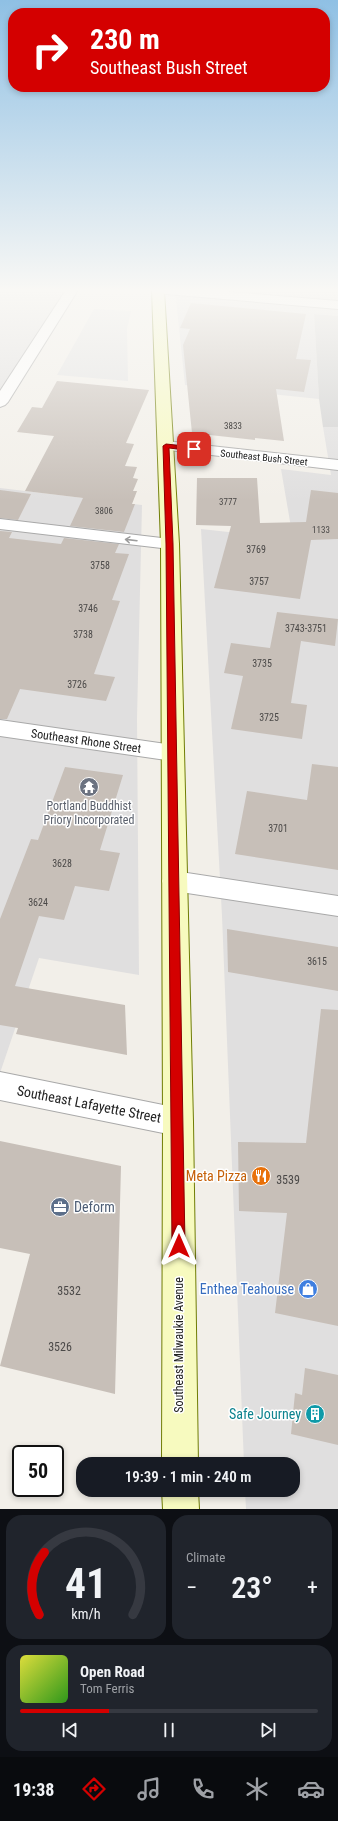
<!DOCTYPE html>
<meta charset="utf-8">
<style>
:root{--surface:#171b24;--page:#20242c;--text:#f1f3f6;--muted:#9ea1a6;--line:#363941;--accent:#d40000}
body{margin:0;font-family:"Roboto Condensed",sans-serif;background:var(--page);color:var(--text);height:100vh;display:flex;flex-direction:column;font-size:15px;white-space:nowrap}
*{box-sizing:border-box;margin:0}
p{font-size:13px;color:var(--muted)}
.icon{flex:none;width:22px;height:22px;fill:none;stroke:currentColor;stroke-width:2;stroke-linecap:round;stroke-linejoin:round}
.map{position:relative;height:1509px;overflow:hidden}
.details{display:flex;flex-direction:column;gap:6px;padding:6px;background:#0d0f14;flex:1}
.details>*{flex:none}
.top-card{position:absolute;left:8px;top:8px;width:322px;height:84px;border-radius:16px;box-shadow:0 2px 6px #0003;background:#d40000;color:#fff;overflow:hidden}
.speed{position:absolute;left:12px;top:1445px;display:flex;gap:8px;font-size:20px;font-weight:700;text-align:center}
.speed>*{display:grid;place-content:center;width:52px;height:52px;border-radius:50%;background:var(--surface);box-shadow:0 2px 6px #0003;line-height:1}
.speed .limit{border:2px solid #111;border-radius:6px;background:#fff;color:#111}
.pin{position:absolute;display:grid;place-items:center;width:34px;height:34px;color:#fff;margin:-17px;border-radius:8px;box-shadow:0 2px 6px #0006}
.me{position:absolute;width:44px;margin:-22px;rotate:0deg;stroke-linejoin:round;filter:drop-shadow(0 0 3px #0008)}
.turn{display:flex;align-items:center;gap:14px;height:84px;padding:0 16px;font-size:18px}
.turn .icon{width:52px;height:52px;stroke-width:2.5}
.turn b{display:block;font-size:28px;line-height:34px}
.big{font-size:30px;font-weight:600;line-height:1.1}
.details .card{flex:1;display:flex;flex-direction:column;justify-content:center;gap:6px;min-width:0;padding:0 14px;border-radius:16px;background:var(--page)}
.details .dial{align-items:center;gap:0}
.dial svg{height:104px;overflow:visible;fill:none;stroke:var(--line);stroke-width:7;stroke-linecap:round;text-anchor:middle}
.dial text{fill:var(--text);stroke:none}
.song{display:flex;align-items:center;gap:12px}
.cover{width:48px;height:48px;border-radius:6px;background:linear-gradient(135deg,hsl(60 70% 55%),hsl(110 70% 35%))}
.played{height:4px;border-radius:2px;background:linear-gradient(90deg,var(--accent) 30%,var(--line) 30%)}
.keys{display:flex;justify-content:space-around;direction:ltr}
.heat{display:flex;justify-content:space-between;align-items:center;font-size:22px;direction:ltr}
.details .tiles{flex:1;display:grid;gap:6px;grid-template-columns:1fr 1fr}
.card:last-child{grid-column:span 2}
.trip{position:absolute;left:76px;top:1457px;width:224px;height:40px;border-radius:16px;background:var(--surface);box-shadow:0 2px 6px #0003;font-weight:600;line-height:40px;text-align:center}
.tabs{display:flex;height:64px;justify-content:space-around;align-items:center;background:#090b0e;color:var(--muted)}
.tabs .icon{width:28px;height:28px}
.tabs .current{color:var(--accent)}
.tabs b{font-size:18px;color:var(--text)}
.map>svg:first-child{display:block}
</style>
<div class="map">
<svg width="338" height="1509" viewBox="0 0 338 1509">
<rect width="100%" height="100%" fill="#f2efe9"/>
<g fill="#e0dfdf">
<polygon points="0,290 70,290 0,398"/>
<polygon points="175,290 225,294 227,290 338,290 338,316 314,314 319,399 185,385"/>
<polygon points="323,427 338,427 338,1509 246,1509 245,1490 293,1490 293,1464 244,1464 222,916 201,529 293,539 281,469 331,475"/>
<polygon points="0,488 142,505 137,719 139,975 39,958 0,1073"/>
</g>
<polygon fill="#d0d0d0" points="314,314 338,316 338,427 323,427 319,399"/>
<polygon fill="#e2e2e2" points="94,309 131,311 127,329 128,381 57,375"/>
<g fill="#c7bfb8">
<polygon points="191,303 306,314 296,359 311,360 304,392 276,389 284,441 255,438 255,440 192,433 183,345 190,329 180,328"/>
<polygon points="57,381 149,390 126,443 134,444 125,466 137,467 133,478 138,479 133,491 137,491 132,504 135,504 124,532 70,526 83,498 25,491 54,436 17,432 32,407 42,408"/>
<polygon points="197,478 257,478 260,523 306,522 311,490 338,493 338,539 311,540 300,599 214,588 231,526 196,525"/>
<polygon points="0,490 31,494 18,520 0,518"/>
<polygon points="0,531 12,532 9,538 61,544 64,538 119,544 115,553 129,554 112,600 120,601 94,674 115,677 106,701 20,689 7,719 0,719"/>
<polygon points="277,612 338,619 335,646 301,641 291,703 307,705 302,739 231,729 243,676 224,673 231,643 270,648"/>
<polygon points="312,764 338,767 338,870 235,854 247,791 307,800"/>
<polygon points="65,767 123,775 100,850 120,853 109,891 75,886 64,920 39,916 15,986 125,1005 127,1055 16,1034 18,1028 0,1025 0,919 31,839 38,840"/>
<polygon points="227,929 338,947 338,991 228,972"/>
<polygon points="321,1009 338,1010 338,1326 275,1313 287,1213 239,1211 238,1142 306,1143"/>
<polygon points="0,1141 121,1166 115,1394 0,1366 30,1254 0,1248"/>
<polygon points="305,1368 338,1375 338,1445 291,1434 295,1393 302,1395"/>
</g>
<g fill="none" stroke-linecap="round" stroke-linejoin="round">
<defs>
<g id="street">
<polygon points="66,290 78,290 8,402 5,405 0,407 0,391"/>
<polygon points="160,290 207,290 338,301 338,309 166,294 161,293"/>
<polygon points="166,441 338,460 338,470 160,449 158,446 160,443"/>
<polygon points="0,519 170,539 176,540 179,544 176,548 170,549 0,529"/>
<polygon points="0,720 173,745 181,747 184,753 181,759 173,761 0,736"/>
<polygon points="174,871 338,896 338,916 174,891 165,888 162,881 165,874"/>
<polygon points="0,1072 178,1108 188,1112 193,1122 188,1132 178,1136 0,1100"/>
</g>
<g id="secondary">
<polygon points="152,290 164,290 179,544 193,1122 198,1464 162,1464 163,1122 161,544"/>
<polygon points="162,1490 198,1490 199,1509 163,1509"/>
</g>
</defs>
<use href="#street" stroke="#a9a9a9" stroke-width="2"/>
<use href="#secondary" stroke="#707d05" stroke-width="2"/>
<use href="#street" fill="#fff" fill-rule="evenodd"/>
<use href="#secondary" fill="#f7fabf" fill-rule="evenodd"/>
</g>
<defs><path id="oneway-shaft" d="M-6 0H5M1.5-3L5.5 0L1.5 3" fill="none" stroke-width="1.6" stroke-linecap="round" stroke-linejoin="round"/></defs>
<use stroke="#9c9c9c" href="#oneway-shaft" transform="translate(131 540) rotate(-173)"/>
<linearGradient id="sky" x2="0" y2="1"><stop stop-color="#8fc0e4"/><stop offset="0.58" stop-color="#f9f8f5"/><stop offset="1" stop-color="#f9f8f5" stop-opacity="0"/></linearGradient>
<rect width="338" height="501" fill="url(#sky)"/>
<polygon fill="#d40000" stroke="#8a0000" points="166,444 194,447 197,449 194,451 169,448 173,544 185,1246 183,1250 179,1252 174,1250 172,1246 166,544 163,446"/>
<defs>
<symbol id="temple-disc" viewBox="-11 -11 22 22"><circle r="9.5" fill="#6b7280" stroke="#fff"/><path d="M0-6L5-2H3V0L6.5 2.5H4V6H1.5V3h-3V6H-4V2.5H-6.5L-3 0V-2H-5Z" fill="#fff"/></symbol>
<symbol id="restaurant-disc" viewBox="-11 -11 22 22"><circle r="9.5" fill="#e8710a" stroke="#fff"/><path d="M-5-6h1v4h1v-4h1v4h1v-4h1v5L-1.5 .5V6h-2V.5L-5-1ZM5-6V6H3V1.5H1.5Q1.5-4 5-6Z" fill="#fff"/></symbol>
<symbol id="office-disc" viewBox="-11 -11 22 22"><circle r="9.5" fill="#5c6f8a" stroke="#fff"/><path d="M-6-3h4V-5.5h4V-3h4V5H-6ZM-1-4.5V-3h2v-1.5ZM-6 0V1H6V0Z" fill="#fff"/></symbol>
<symbol id="shop-disc" viewBox="-11 -11 22 22"><circle r="9.5" fill="#3f7fe0" stroke="#fff"/><path d="M-5-2.5h2.3a2.7 3.5 0 0 1 5.4 0H5L5.5 6h-11ZM-1.5-2.5h3a1.5 2.3 0 0 0-3 0Z" fill="#fff"/></symbol>
<symbol id="building-disc" viewBox="-11 -11 22 22"><circle r="9.5" fill="#0f9aa8" stroke="#fff"/><path d="M-4-6H4V6H1V3H-1V6H-4ZM-2.5-4.3h1.7v1.8h-1.7ZM.8-4.3h1.7v1.8H.8ZM-2.5-1h1.7V.8h-1.7ZM.8-1h1.7V.8H.8Z" fill="#fff"/></symbol>
</defs>
<g fill-rule="evenodd">
<use href="#temple-disc" x="78" y="776" width="22" height="22"/>
<use href="#restaurant-disc" x="250" y="1165" width="22" height="22"/>
<use href="#office-disc" x="49" y="1196" width="22" height="22"/>
<use href="#shop-disc" x="297" y="1278" width="22" height="22"/>
<use href="#building-disc" x="304" y="1403" width="22" height="22"/>
</g>
<g text-anchor="middle" stroke-width="3" stroke-linejoin="round" paint-order="stroke">
<g font-size="9" fill="#4b4948">
<text x="233" y="429">3833</text>
<text x="228" y="505">3777</text>
<text x="104" y="514">3806</text>
<text x="321" y="533">1133</text>
</g>
<g font-size="10" fill="#222" stroke="#fff">
<text transform="translate(264 457) rotate(6)" y="4">Southeast Bush Street</text>
</g>
<g font-size="10" fill="#4b4948">
<text x="256" y="553">3769</text>
<text x="100" y="569">3758</text>
<text x="259" y="585">3757</text>
<text x="88" y="612">3746</text>
<text x="306" y="632">3743-3751</text>
<text x="83" y="638">3738</text>
<text x="262" y="667">3735</text>
<text x="77" y="688">3726</text>
<text x="269" y="721">3725</text>
<text x="278" y="832">3701</text>
<text x="62" y="867">3628</text>
<text x="38" y="906">3624</text>
<text x="317" y="965">3615</text>
</g>
<g font-size="12" fill="#222" stroke="#fff">
<text transform="translate(86 741) rotate(8)" y="4">Southeast Rhone Street</text>
<text transform="translate(179 1345) rotate(-90)" y="4">Southeast Milwaukie Avenue</text>
</g>
<g font-size="12" fill="#5b616d" stroke="#fff">
<text x="89" y="810">Portland Buddhist<tspan x="89" dy="14">Priory Incorporated</tspan></text>
</g>
<g font-size="12" fill="#4b4948">
<text x="288" y="1184">3539</text>
<text x="69" y="1295">3532</text>
<text x="60" y="1351">3526</text>
</g>
<g font-size="14" fill="#222" stroke="#fff">
<text transform="translate(89 1104) rotate(11)" y="5">Southeast Lafayette Street</text>
</g>
<g font-size="14" fill="#c56008" stroke="#fff" text-anchor="end">
<text x="247" y="1181">Meta Pizza</text>
</g>
<g font-size="14" fill="#4e5e75" stroke="#fff" text-anchor="start">
<text x="74" y="1212">Deform</text>
</g>
<g font-size="14" fill="#366cbe" stroke="#fff" text-anchor="end">
<text x="294" y="1294">Enthea Teahouse</text>
</g>
<g font-size="14" fill="#0d838f" stroke="#fff" text-anchor="end">
<text x="301" y="1419">Safe Journey</text>
</g>
</g>
</svg>
<div class="speed"><div class="limit">50</div></div>
<div class="pin" style="left:194px;top:449px;background:#d93025"><svg class="icon" aria-label="arrive" viewBox="0 0 24 24"><path d="M6 21V4h12l-3 4 3 4H6"/></svg></div>
<svg class="me" style="left:179px;top:1246px" viewBox="-20 -20 40 40"><path d="M0-17L14 15 0 8-14 15z" fill="#d40000" stroke="#fff" stroke-width="4"/></svg>
<div class="trip">19:39 · 1 min · 240 m</div>
<div class="top-card">
<div class="turn"><svg class="icon" aria-label="right" viewBox="0 0 24 24"><path d="M7 20v-9h11M14 6l5 5-5 5"/></svg><div><b>230 m</b>Southeast Bush Street</div></div>
</div>
</div>
<section class="details">
<div class="tiles">
<div class="card dial"><svg viewBox="0 0 100 80">
<path d="M14 69A42 42 0 1 1 86 69"/>
<path d="M14 69A42 42 0 0 1 18 21" stroke="#d40000"/>
<text x="50" y="56" font-size="32" font-weight="700">41</text>
<text x="50" y="72" font-size="11">km/h</text>
</svg></div>
<div class="card"><p>Climate</p>
<div class="heat"><a>−</a><b class="big">23°</b><a>+</a></div>
</div>
<div class="card">
<div class="song"><i class="cover"></i><div><b>Open Road</b><p>Tom Ferris</p></div></div>
<div class="played"></div>
<div class="keys"><svg class="icon" aria-label="previous" viewBox="0 0 24 24"><path d="M18 5L8 12l10 7zM5 5v14"/></svg><svg class="icon" aria-label="pause" viewBox="0 0 24 24"><path d="M8 5v14M16 5v14"/></svg><svg class="icon" aria-label="next" viewBox="0 0 24 24"><path d="M6 5l10 7-10 7zM19 5v14"/></svg></div>
</div>
</div>
</section>
<nav class="tabs">
<b>19:38</b>
<svg class="icon current" aria-label="directions" viewBox="0 0 24 24"><path d="M12 3l9 9-9 9-9-9zM9 14v-3h6M13 9l2 2-2 2"/></svg>
<svg class="icon" aria-label="music" viewBox="0 0 24 24"><path d="M9 18V5l10-2v13"/><circle cx="6" cy="18" r="3"/><circle cx="16" cy="16" r="3"/></svg>
<svg class="icon" aria-label="phone" viewBox="0 0 24 24"><path d="M5 4h4l2 5-3 2q2 4 5 5l2-3 5 2v4C11 20 4 13 5 4z"/></svg>
<svg class="icon" aria-label="climate" viewBox="0 0 24 24"><path d="M12 3v18M4 7l16 10M4 17L20 7"/></svg>
<svg class="icon" aria-label="car" viewBox="0 0 24 24"><path d="M5 17H2v-5l4-1 3-4h7l3 4 3 1v5h-3M9 17h6M6 11h13"/><circle cx="7" cy="17" r="2"/><circle cx="17" cy="17" r="2"/></svg>
</nav>
